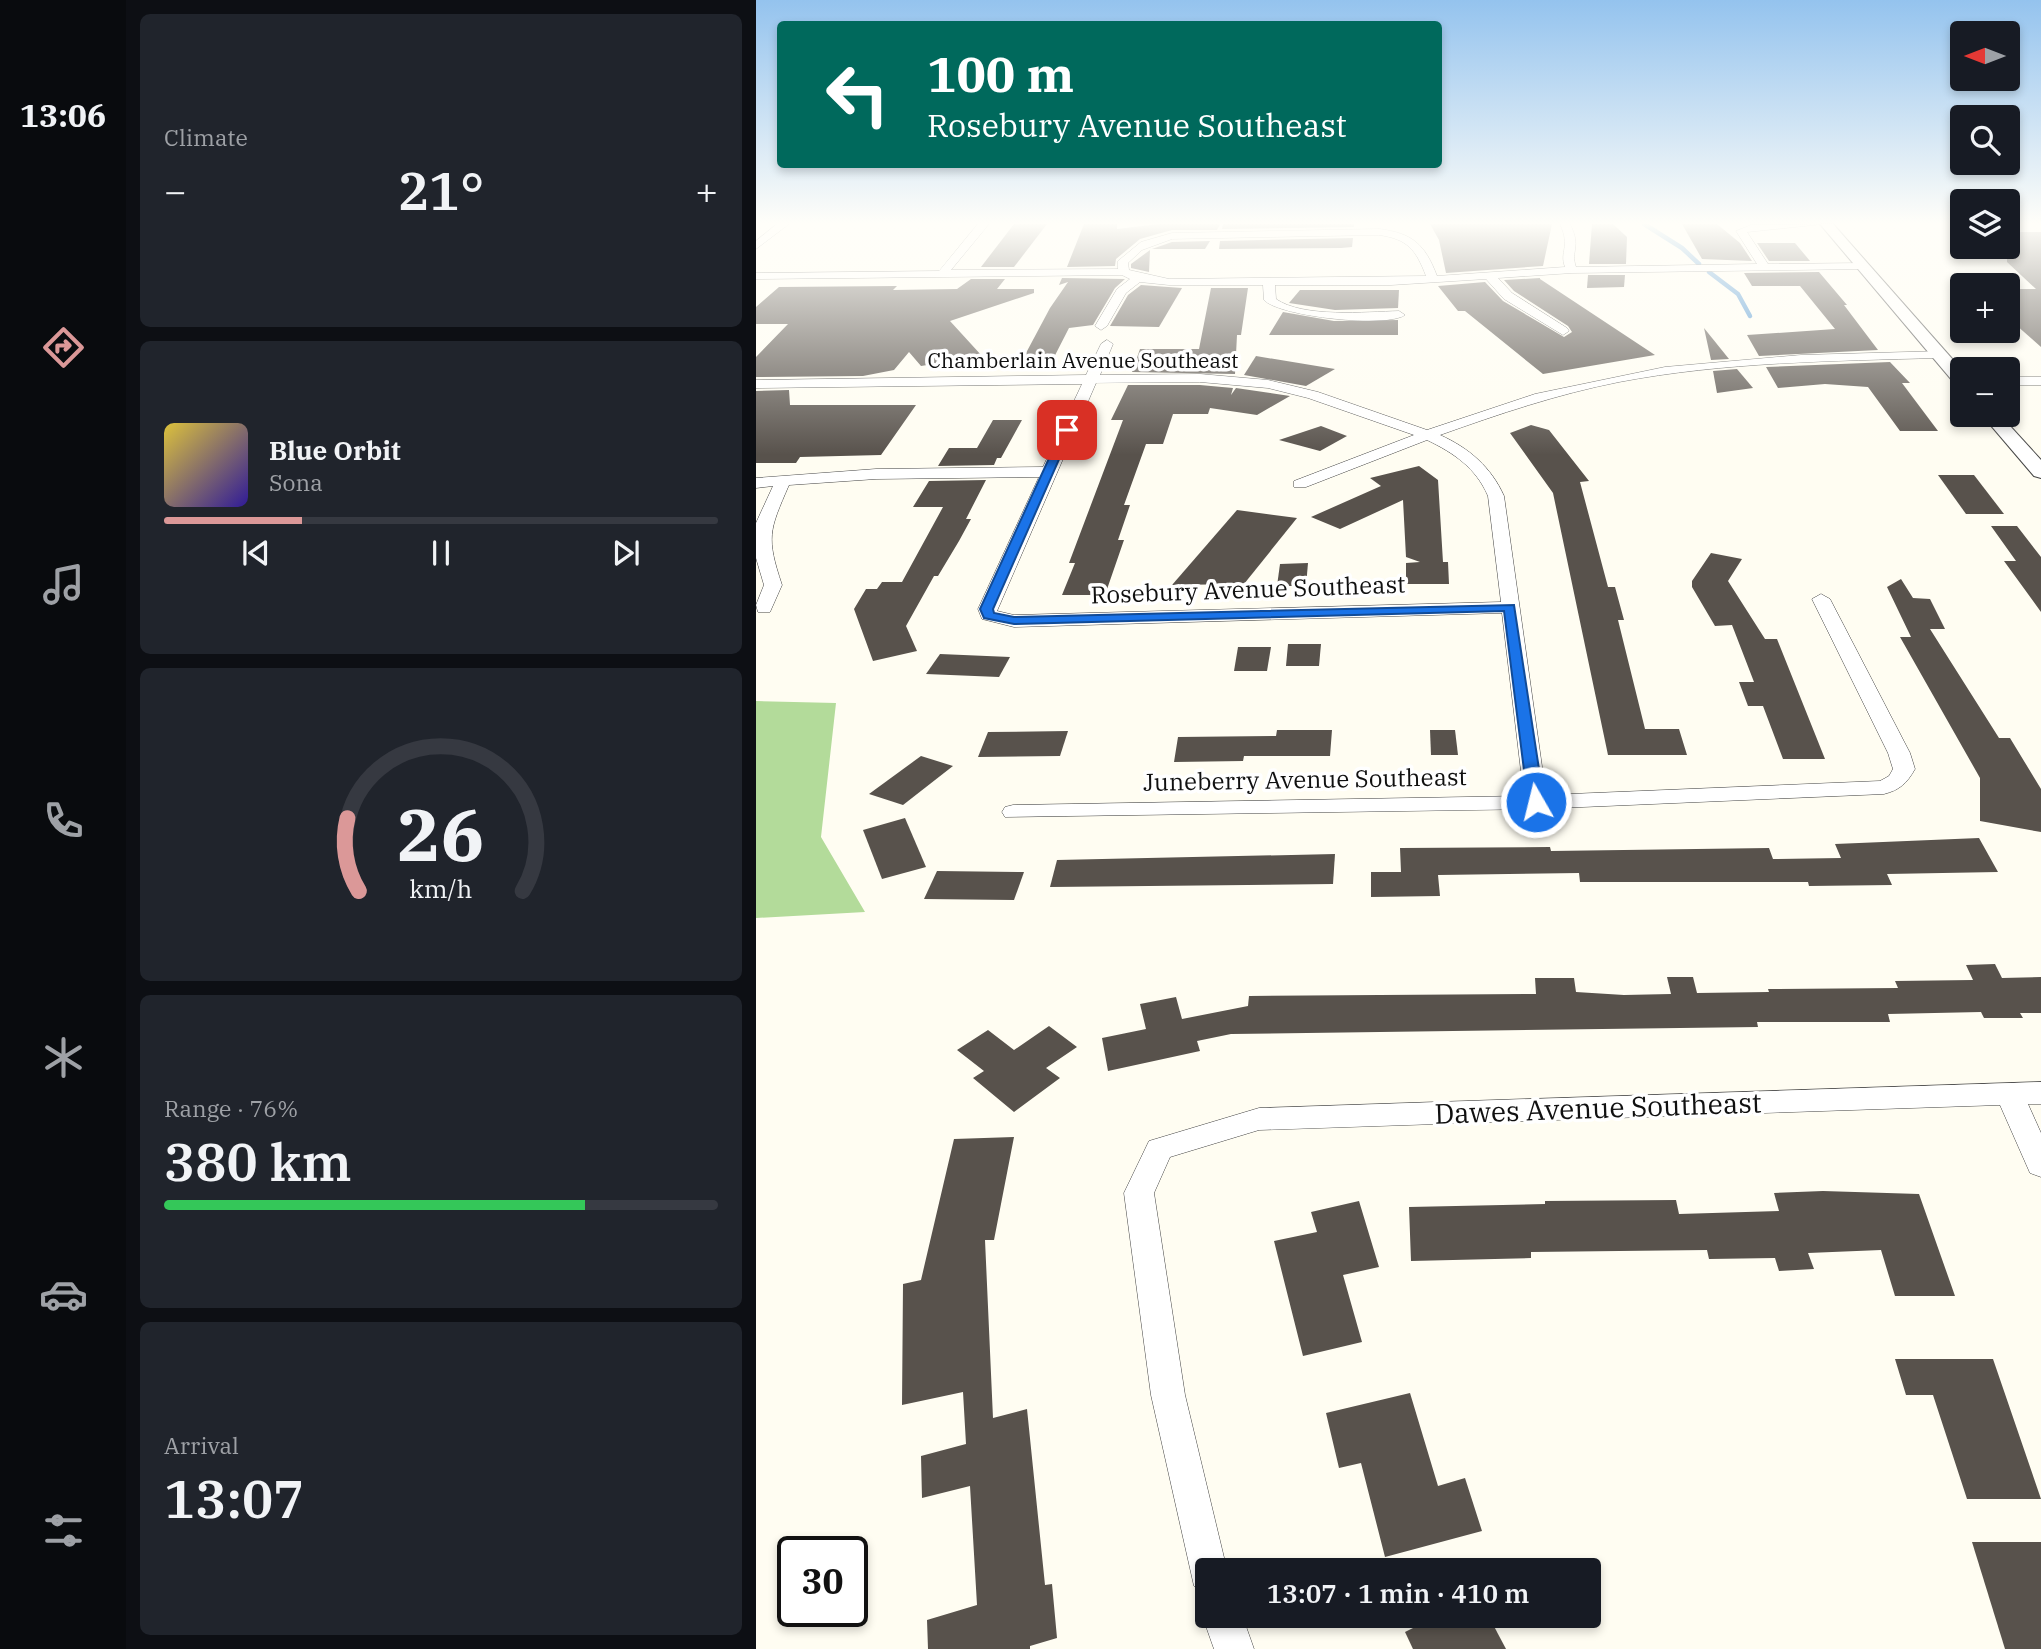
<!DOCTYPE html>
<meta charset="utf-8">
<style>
:root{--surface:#171b24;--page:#20242c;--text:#f1f3f6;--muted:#9ea1a6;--line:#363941;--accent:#db9898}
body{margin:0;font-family:"IBM Plex Serif",serif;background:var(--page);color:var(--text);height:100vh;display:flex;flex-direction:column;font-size:26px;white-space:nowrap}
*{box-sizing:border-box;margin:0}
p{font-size:23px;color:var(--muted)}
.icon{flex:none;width:38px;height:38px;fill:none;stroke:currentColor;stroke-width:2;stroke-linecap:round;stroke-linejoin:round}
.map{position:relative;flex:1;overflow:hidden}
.panel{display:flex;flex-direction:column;gap:14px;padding:14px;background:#0d0f14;width:630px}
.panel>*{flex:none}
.banner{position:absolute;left:21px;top:21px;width:665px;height:147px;border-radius:7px;box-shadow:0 4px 10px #0003;background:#00695c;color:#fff;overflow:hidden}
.needle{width:46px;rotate:270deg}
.tools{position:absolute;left:1194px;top:21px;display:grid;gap:14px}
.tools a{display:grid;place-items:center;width:70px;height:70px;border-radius:7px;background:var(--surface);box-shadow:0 4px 10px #0003;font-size:35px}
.speed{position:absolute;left:21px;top:1536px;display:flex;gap:14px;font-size:35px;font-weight:700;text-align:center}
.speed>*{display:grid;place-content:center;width:91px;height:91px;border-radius:50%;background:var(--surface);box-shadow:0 4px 10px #0003;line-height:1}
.speed .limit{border:4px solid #111;border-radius:10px;background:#fff;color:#111}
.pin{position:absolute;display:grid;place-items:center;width:60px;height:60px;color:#fff;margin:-30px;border-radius:14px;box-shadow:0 4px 10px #0006}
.me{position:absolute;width:77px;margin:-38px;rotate:352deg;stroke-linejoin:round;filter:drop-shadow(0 0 5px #0008)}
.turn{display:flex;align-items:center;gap:24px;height:147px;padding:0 35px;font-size:32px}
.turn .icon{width:91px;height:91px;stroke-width:2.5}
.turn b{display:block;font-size:49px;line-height:60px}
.big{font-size:52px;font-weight:600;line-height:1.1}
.panel .tile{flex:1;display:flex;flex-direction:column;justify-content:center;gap:10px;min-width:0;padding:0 24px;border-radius:10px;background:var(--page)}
.panel .dial{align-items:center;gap:0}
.dial svg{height:182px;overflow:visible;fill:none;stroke:var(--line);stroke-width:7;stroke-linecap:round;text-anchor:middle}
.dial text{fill:var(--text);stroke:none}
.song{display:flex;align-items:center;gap:21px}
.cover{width:84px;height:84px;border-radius:10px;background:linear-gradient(135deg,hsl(50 70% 55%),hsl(250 70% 35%))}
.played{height:7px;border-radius:4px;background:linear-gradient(90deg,var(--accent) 25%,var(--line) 25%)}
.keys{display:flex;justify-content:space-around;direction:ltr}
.heat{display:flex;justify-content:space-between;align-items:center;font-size:38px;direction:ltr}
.charge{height:10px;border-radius:5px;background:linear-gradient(90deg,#34c759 76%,var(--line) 0)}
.trip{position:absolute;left:439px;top:1558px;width:406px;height:70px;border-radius:7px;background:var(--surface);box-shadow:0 4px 10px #0003;font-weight:600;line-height:70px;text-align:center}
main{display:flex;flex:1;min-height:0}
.menu{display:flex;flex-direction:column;width:126px;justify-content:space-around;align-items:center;background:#090b0e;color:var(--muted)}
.menu .icon{width:49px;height:49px}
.menu .current{color:var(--accent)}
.menu b{font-size:32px;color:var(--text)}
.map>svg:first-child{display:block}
</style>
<main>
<nav class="menu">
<b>13:06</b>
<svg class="icon current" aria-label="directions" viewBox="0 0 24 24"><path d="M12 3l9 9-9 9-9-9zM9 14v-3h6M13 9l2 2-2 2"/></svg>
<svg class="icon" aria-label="music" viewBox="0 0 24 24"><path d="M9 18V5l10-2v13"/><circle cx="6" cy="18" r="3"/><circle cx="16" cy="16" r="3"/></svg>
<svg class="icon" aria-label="phone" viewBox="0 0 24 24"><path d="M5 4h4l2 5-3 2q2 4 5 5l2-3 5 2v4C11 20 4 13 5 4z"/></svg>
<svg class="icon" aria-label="climate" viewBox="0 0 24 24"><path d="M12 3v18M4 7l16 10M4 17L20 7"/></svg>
<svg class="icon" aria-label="car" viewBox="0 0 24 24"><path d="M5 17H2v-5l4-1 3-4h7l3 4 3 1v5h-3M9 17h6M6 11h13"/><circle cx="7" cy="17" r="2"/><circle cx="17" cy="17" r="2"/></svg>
<svg class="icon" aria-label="filters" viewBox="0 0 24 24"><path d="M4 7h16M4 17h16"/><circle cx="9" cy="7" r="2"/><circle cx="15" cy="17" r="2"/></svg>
</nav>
<section class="panel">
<div class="tile"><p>Climate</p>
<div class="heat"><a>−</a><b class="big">21°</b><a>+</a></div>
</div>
<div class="tile">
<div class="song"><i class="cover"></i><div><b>Blue Orbit</b><p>Sona</p></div></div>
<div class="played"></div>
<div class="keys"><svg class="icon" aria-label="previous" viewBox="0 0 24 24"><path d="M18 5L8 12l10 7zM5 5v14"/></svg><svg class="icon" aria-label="pause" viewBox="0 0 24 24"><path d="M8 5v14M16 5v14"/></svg><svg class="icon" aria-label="next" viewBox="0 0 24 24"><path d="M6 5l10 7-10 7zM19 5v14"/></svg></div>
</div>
<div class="tile dial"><svg viewBox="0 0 100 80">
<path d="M14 69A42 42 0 1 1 86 69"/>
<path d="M14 69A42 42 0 0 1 9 37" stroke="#db9898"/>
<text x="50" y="56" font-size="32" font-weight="700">26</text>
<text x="50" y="72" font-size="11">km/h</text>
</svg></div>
<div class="tile"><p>Range · 76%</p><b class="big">380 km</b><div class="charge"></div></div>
<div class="tile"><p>Arrival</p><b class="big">13:07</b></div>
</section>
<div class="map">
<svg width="1285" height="1649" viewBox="0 0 1285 1649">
<rect width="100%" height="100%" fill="#fffdf2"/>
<polygon fill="#b3db9a" points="0,701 80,703 65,837 109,912 0,918"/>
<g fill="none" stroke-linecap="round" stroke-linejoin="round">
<g stroke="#3d8ace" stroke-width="4.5">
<polyline points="888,224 926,248 943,264"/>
<polyline points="953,272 982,294 994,316"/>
</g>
</g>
<g fill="#58524c">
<polygon points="258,224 291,224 258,267 225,267"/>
<polygon points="328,224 361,224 361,229 403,224 464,224 461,230 416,230 384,239 360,259 359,266 311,267"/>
<polygon points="467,224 598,224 598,227 466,229"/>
<polygon points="674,224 796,224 787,266 690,273 683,240"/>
<polygon points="836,224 857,224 871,237 870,264 833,264"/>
<polygon points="926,224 961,224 984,243 996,261 946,259"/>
<polygon points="1251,232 1285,232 1285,347 1251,317 1251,289 1280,289 1251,262"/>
<polygon points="597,238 596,247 585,248 463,249 464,241"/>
<polygon points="454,241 449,249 396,249 416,242"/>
<polygon points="1001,243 1039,243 1054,261 1013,261"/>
<polygon points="394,250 393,272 375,268 375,264"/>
<polygon points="1063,272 1091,305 1088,305 1122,350 1003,356 991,335 1079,329 1044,286 996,286 988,273"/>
<polygon points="832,275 869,275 868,287 831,288"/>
<polygon points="306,278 369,279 359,288 337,325 313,328 293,367 262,368 294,308 312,282 303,285"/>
<polygon points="784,278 784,279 899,355 787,374 709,311 702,311 682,286 729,282 747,301 808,337 816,332 812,326 758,291 748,280"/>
<polygon points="215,279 249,279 241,289 278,289 278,293 194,321 226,356 165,366 153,352 138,370 107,376 0,377 0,357 32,324 0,324 0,307 23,287 141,286 137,290 201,289"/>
<polygon points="385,285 426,288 403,327 354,326 372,295"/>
<polygon points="455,288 492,288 485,335 481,335 479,374 376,372 384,349 443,349"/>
<polygon points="544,290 643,290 642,308 579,310 533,303"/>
<polygon points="527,312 578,321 642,320 642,335 513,335"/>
<polygon points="948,328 973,359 955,360"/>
<polygon points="500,356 579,369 550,386 488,375"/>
<polygon points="1134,362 1154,383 1146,383 1182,431 1144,431 1112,387 1069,384 1022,388 1010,367"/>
<polygon points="981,369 997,388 961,393 957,371"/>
<polygon points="372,385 444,385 477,388 475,395 480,388 534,396 501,415 454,408 452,414 417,414 407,444 390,444 368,505 374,505 362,540 368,540 349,595 306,595 319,563 313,563 367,420 355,420"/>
<polygon points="33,390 34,405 160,405 125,455 44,457 40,463 0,463 0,391"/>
<polygon points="237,420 266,420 245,458 241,458 238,465 182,466 193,448 221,448"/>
<polygon points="775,425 793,430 833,481 824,482 852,587 859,587 868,620 862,620 889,729 923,729 931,755 852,755 797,493 754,433"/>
<polygon points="565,426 591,436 564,451 523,440"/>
<polygon points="663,466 682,480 687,562 692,562 693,584 650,584 650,563 664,562 650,557 647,500 584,529 555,517 625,486 614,478"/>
<polygon points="1182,475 1218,475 1248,514 1210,514"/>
<polygon points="230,480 210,519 215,519 203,541 182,576 178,576 150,626 161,651 117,661 98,609 110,589 121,589 126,582 146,582 187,507 157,507 173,481"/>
<polygon points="481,510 541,518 488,584 416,585"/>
<polygon points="1235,526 1261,526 1285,557 1285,612 1248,561 1260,561"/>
<polygon points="955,553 986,559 972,581 1009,639 1021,639 1069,759 1027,759 1007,706 992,706 983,682 998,682 976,625 959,626 936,587 936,581"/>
<polygon points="552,563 550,586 521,586 524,564"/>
<polygon points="1145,579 1157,598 1174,599 1189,629 1174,629 1243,738 1254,738 1285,789 1285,832 1224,821 1224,778 1144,637 1155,637 1131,587"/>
<polygon points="532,644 565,644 563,666 530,666"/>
<polygon points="482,647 515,647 511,671 478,671"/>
<polygon points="184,654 254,657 243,677 170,674"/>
<polygon points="521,730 576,730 574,756 488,756 487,761 418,762 422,737 520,736"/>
<polygon points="674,730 699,730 702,755 675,755"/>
<polygon points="312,731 304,756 222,757 232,732"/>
<polygon points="165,756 197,766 147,805 113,794"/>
<polygon points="149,818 170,867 126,879 107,830"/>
<polygon points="1223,838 1242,872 1131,874 1136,885 1053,886 1052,882 824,882 823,873 682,875 684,896 615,897 615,872 645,872 644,848 794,847 795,851 1013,848 1017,859 1085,858 1079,844"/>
<polygon points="579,854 577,884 294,887 301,860"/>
<polygon points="181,871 268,872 258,900 168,899"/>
<polygon points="1239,964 1246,978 1285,977 1285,1013 1264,1013 1267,1018 1228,1018 1225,1012 1132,1014 1134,1022 1001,1022 1002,1027 475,1034 441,1041 444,1051 352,1071 346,1038 390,1029 384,1004 420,997 426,1019 492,1006 493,996 780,994 779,978 818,978 820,992 868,995 915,994 911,977 937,977 941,993 1013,992 1012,989 1142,988 1139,981 1217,980 1210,965"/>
<polygon points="293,1026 321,1047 290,1068 304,1078 258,1112 217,1078 228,1071 201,1050 232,1030 258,1050"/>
<polygon points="258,1137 238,1240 229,1240 237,1418 271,1409 289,1585 296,1584 301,1638 274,1646 274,1649 172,1649 171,1620 221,1605 214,1486 166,1498 165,1456 210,1444 207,1392 146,1405 147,1284 165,1280 198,1139"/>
<polygon points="1067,1191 1163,1194 1199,1296 1139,1296 1125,1250 1052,1253 1058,1269 1023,1271 1019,1258 953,1259 951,1250 775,1252 775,1258 655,1261 653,1207 789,1204 789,1201 920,1200 923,1214 1023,1211 1018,1193"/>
<polygon points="603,1201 623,1267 587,1275 606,1342 547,1356 518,1241 561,1232 555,1212"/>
<polygon points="1139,1359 1237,1359 1285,1499 1211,1499 1177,1395 1150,1395"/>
<polygon points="654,1393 682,1486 709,1478 726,1531 629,1557 605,1463 583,1468 570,1413"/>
<polygon points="1216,1542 1285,1542 1285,1649 1249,1649"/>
<polygon points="683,1615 732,1615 750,1649 657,1649 649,1632"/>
</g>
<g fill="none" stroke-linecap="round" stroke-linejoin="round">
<defs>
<g id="minor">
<polygon points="21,224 33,224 0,249 0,241"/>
<path d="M 222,224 L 233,224 L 195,270 L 362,269 L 362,261 L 385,242 L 416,233 L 623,229 C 656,233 669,244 681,276 L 809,267 C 803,251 815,248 804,224 L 814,224 C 826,248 814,250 820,267 L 1001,264 L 980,231 L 995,225 L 1067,224 L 991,232 L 1012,264 L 1106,263 L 1112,266 L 1106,269 L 816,273 L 742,278 L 756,293 L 811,328 L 813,331 L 807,335 L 748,299 L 730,279 L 635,285 L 519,285 L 520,299 C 547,318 610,312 643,311 L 649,315 C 632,328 524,317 508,300 L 507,285 L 413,285 L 384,282 L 370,293 L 351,326 L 345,330 L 339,326 L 361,289 L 374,279 L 366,275 L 0,279 L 0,273 L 183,271 ZM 623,235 C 652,239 660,250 670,276 L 413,279 L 373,270 L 372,263 L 386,250 L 416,239 Z"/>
<path d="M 351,340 L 357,344 L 344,375 L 444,374 L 512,380 L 562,392 L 671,430 L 779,394 L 909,367 L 1045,355 L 1187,351 L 1189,354 L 1182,358 C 1076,361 968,362 863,382 C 802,394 743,414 684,435 C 713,448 735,467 748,496 L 790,795 L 1124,781 L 1133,776 L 1137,769 L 1132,753 L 1056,599 L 1065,594 L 1074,599 L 1154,753 L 1159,769 C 1151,783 1144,790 1128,794 L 780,809 L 249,817 L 246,812 L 249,807 L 257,805 L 768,796 L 746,613 L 258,627 L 226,619 L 222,609 L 283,477 L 120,479 L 33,485 C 13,531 10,537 26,585 L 14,612 L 2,612 L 0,605 L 8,585 L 0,558 L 0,523 L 17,486 L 0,488 L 0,478 L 120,469 L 287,467 L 326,384 L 0,388 L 0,380 L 330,375 L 345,344 ZM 444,382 L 512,388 L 552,398 L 658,435 L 538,481 L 538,487 L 550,487 L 671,440 C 698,453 720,468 732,496 L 745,602 L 258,615 L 241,611 L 340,383 Z"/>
<rect x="1251" y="377" width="34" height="8"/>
<polygon points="1285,1082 1285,1104 1272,1104 1285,1133 1285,1177 1274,1173 1244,1105 503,1130 414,1157 398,1193 429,1395 471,1570 452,1570 452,1591 438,1586 395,1395 368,1193 393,1141 503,1108"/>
<polygon points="452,1603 452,1615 486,1615 498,1649 458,1649 446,1615"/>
</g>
<g id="tertiary">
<polygon points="1064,224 1077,224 1206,370 1206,386 1200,385"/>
<polygon points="1226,415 1244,415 1285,460 1285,478 1278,476"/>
</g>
</defs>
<use href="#minor" stroke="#434343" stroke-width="1"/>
<use href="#tertiary" stroke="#434343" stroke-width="2"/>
<use href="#minor" fill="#fff" fill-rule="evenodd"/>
<use href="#tertiary" fill="#fff" fill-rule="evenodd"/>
</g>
<linearGradient id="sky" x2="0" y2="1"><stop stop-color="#94c3ee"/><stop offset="0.49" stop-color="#fffef9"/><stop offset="1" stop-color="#fffef9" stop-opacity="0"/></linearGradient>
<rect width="1285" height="455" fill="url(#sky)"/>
<polygon fill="#1a73e8" stroke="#114b97" stroke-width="2" points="311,427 316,430 237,609 238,613 258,617 758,605 788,802 786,806 775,806 772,802 748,611 258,624 228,618 224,609 306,430"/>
<g text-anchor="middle" stroke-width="7" stroke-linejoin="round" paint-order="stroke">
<g font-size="21" fill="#101010" stroke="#fff">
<text x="327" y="368">Chamberlain Avenue Southeast</text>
</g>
<g font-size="24" fill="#101010" stroke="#fff">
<text transform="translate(492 590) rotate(-2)" y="8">Rosebury Avenue Southeast</text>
<text transform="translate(549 780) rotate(-1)" y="8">Juneberry Avenue Southeast</text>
</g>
<g font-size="28" fill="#101010" stroke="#fff">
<text transform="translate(842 1108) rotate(-2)" y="10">Dawes Avenue Southeast</text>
</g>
</g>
</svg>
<div class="tools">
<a><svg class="needle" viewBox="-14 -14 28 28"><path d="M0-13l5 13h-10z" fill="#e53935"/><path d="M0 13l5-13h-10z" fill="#9ea1a6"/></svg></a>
<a><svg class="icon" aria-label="search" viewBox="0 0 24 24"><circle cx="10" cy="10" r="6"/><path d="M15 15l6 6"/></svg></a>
<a><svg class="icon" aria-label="layers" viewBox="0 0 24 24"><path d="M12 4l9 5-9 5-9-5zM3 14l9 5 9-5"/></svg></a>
<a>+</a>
<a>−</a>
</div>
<div class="speed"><div class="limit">30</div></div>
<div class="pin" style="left:311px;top:430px;background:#d93025"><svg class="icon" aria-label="arrive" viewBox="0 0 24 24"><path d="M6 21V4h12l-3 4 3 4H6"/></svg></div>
<svg class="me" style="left:780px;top:802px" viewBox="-20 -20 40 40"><circle r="17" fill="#1a73e8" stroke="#fff" stroke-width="3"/><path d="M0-11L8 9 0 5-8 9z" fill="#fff"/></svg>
<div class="trip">13:07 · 1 min · 410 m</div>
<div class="banner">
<div class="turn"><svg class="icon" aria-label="left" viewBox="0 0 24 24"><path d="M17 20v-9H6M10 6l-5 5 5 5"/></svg><div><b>100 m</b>Rosebury Avenue Southeast</div></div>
</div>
</div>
</main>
